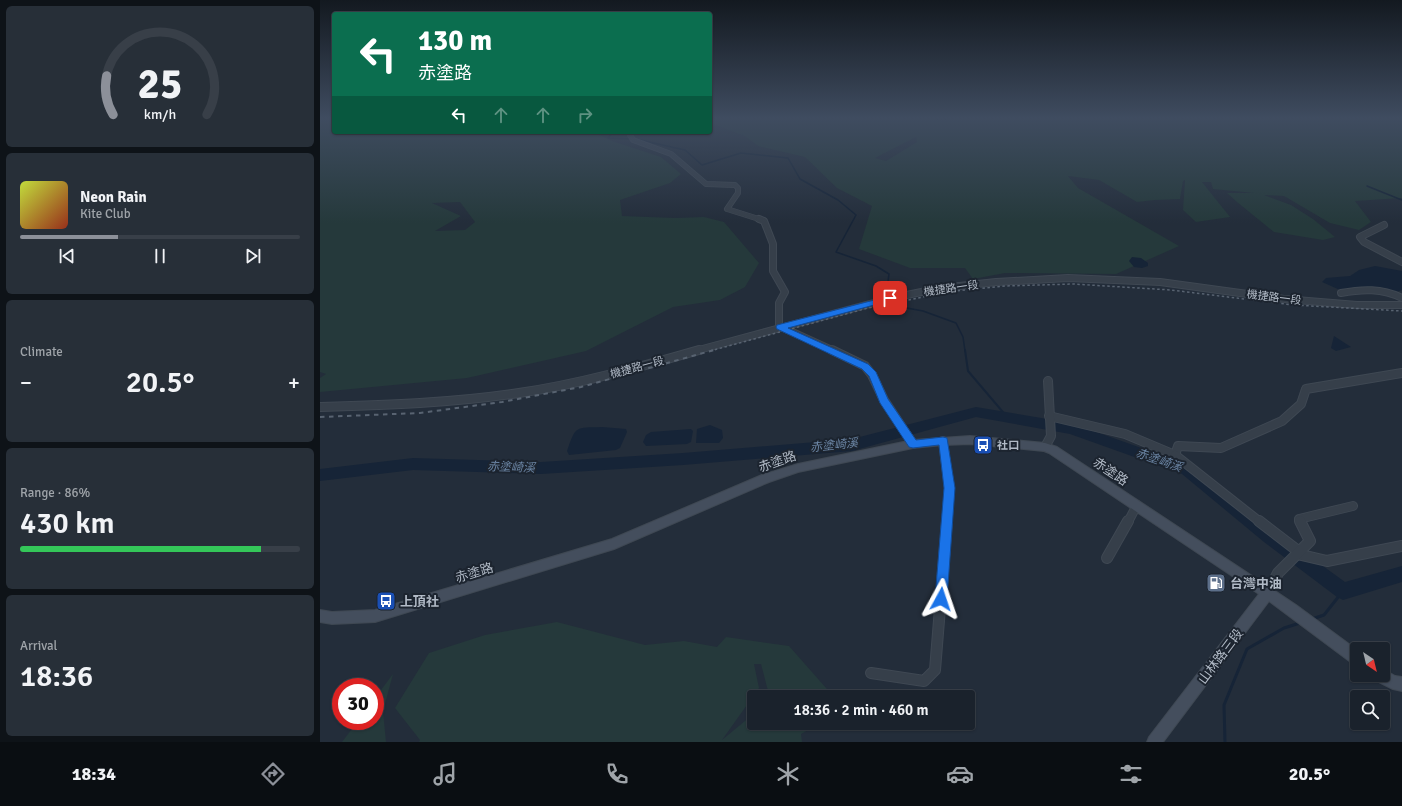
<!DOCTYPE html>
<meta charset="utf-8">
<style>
:root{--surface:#1a222c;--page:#272f38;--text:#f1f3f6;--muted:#9fa4a9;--line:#383f48;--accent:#8c9099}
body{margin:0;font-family:Signika,"Noto Sans TC",sans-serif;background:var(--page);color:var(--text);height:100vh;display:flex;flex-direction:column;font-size:15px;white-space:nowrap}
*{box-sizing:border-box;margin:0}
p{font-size:13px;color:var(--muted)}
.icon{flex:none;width:22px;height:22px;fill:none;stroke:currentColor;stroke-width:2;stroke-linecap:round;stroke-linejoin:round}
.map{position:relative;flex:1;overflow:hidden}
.panel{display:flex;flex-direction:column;gap:6px;padding:6px;background:#0e1318;width:320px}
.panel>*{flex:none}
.top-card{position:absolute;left:12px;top:12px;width:380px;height:122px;border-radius:4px;box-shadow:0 1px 3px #0004,0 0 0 1px var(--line);background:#0b6e4f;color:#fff;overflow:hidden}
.needle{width:26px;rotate:145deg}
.tools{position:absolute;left:1030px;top:642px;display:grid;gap:8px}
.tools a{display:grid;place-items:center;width:40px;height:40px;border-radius:4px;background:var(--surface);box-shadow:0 1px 3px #0004,0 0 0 1px var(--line);font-size:20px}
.speed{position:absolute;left:12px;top:678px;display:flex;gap:8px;font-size:20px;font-weight:700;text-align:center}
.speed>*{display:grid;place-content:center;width:52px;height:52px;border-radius:50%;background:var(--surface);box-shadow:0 1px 3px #0004,0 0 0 1px var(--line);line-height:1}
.speed .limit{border:6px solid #d22;background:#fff;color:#111}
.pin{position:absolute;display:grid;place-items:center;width:34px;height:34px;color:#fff;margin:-17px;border-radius:8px;box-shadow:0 2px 6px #0006}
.me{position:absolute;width:44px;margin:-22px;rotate:5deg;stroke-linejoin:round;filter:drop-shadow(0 0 3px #0008)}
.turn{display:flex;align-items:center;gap:14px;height:84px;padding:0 20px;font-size:18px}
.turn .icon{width:52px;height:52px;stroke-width:2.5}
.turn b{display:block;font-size:28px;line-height:34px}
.lanes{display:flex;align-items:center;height:38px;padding:0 20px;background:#0003;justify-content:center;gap:20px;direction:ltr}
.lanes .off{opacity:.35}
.big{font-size:30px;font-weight:600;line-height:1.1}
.panel .card{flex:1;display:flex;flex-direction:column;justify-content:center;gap:6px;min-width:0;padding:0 14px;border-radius:6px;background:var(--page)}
.panel .dial{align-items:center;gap:0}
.dial svg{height:104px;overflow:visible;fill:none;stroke:var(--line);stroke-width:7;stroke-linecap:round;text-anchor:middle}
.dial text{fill:var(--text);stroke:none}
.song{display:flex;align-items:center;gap:12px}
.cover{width:48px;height:48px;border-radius:6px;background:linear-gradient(135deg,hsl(70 70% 55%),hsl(10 70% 35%))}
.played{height:4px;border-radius:2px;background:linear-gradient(90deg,var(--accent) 35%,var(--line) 35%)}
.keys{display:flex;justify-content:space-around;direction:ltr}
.heat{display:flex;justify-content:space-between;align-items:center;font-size:22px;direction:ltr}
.charge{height:6px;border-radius:3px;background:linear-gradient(90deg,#34c759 86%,var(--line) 0)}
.trip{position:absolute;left:427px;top:690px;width:228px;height:40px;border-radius:4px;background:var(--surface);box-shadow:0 1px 3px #0004,0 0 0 1px var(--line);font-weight:600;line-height:40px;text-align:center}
.dock{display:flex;height:64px;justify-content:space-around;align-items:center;background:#0a0e12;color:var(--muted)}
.dock .icon{width:28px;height:28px}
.dock .on{color:var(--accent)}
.dock b{font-size:18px;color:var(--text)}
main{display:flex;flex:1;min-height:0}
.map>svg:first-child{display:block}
</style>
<main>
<section class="panel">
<div class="card dial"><svg viewBox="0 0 100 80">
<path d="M14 69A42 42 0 1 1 86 69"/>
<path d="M14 69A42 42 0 0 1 9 39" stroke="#8c9099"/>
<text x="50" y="56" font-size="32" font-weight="700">25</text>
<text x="50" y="72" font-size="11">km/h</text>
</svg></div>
<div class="card">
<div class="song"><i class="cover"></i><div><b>Neon Rain</b><p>Kite Club</p></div></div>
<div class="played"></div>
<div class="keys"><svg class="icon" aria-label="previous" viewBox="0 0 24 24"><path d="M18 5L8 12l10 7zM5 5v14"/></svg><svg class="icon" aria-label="pause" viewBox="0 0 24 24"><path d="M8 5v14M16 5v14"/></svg><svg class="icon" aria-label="next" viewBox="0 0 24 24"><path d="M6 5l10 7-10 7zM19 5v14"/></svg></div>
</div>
<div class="card"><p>Climate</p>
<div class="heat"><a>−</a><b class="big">20.5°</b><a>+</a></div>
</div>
<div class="card"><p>Range · 86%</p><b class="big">430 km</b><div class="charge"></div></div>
<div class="card"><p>Arrival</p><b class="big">18:36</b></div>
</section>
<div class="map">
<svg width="1082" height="742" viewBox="0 0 1082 742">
<rect width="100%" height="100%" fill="#232d3a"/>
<g fill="#25393b" fill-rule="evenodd">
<path d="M 0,119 L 14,119 L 14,132 L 120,134 L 119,132 L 273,132 L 292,141 L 341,157 L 361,174 L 350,183 L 300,200 L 302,216 L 355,218 L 384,217 L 404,222 L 439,263 L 425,287 L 400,300 L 353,307 L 266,351 L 147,378 L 0,392 L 0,378 L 6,374 L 0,372 ZM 140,202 L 155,222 L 145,230 L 115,231 L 141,216 L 112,203 Z"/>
<path d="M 390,119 L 617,119 L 618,121 L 631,119 L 1082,119 L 1082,198 L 1035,201 L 1051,222 L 1039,230 L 1010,223 L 964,196 L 944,195 L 971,205 L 993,219 L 1015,237 L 1003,240 L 954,232 L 917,202 L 907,193 L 934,193 L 893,189 L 891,182 L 882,182 L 910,217 L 876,222 L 863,210 L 865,180 L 863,181 L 860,199 L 835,200 L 817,202 L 779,180 L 748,176 L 758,188 L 859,246 L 796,274 L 685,273 L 653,279 L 645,268 L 590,268 L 539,249 L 552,206 L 517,188 L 485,157 L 438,146 L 425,136 L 390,123 ZM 596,137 L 597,142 L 566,161 L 555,158 Z"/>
<polygon points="237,622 325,645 364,641 397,647 406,637 469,646 514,697 444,697 448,691 441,664 434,664 439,688 402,740 431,716 434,712 434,723 500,723 481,734 482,742 99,742 100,740 75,708 109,653 165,635"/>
<polygon points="73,674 63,711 66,742 22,742 38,721 55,721 55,698"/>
</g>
<g fill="#162437">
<polygon points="812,257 821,258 828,263 828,266 822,268 814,267 809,261"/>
<polygon points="1055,266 1082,271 1082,290 1076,292 1053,288 1037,287 1020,290 1002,282 1006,278 1030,276 1039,270"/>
<polygon points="1014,336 1031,347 1016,351 1011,348"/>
<polygon points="390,425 402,430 403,438 399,443 376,443 377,429"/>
<path d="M 282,427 L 306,429 L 307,432 L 300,448 L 296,450 L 249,455 L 247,451 C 256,425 255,428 282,427 Z"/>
<polygon points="371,429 373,431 371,442 367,444 326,446 323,442 326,435 331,432"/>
</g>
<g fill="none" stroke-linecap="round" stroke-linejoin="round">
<g stroke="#162437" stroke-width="1.5">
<polyline points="296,132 293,132 288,138 312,139"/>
<polyline points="316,139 365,150 382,165 421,153 468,158 480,179 518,200 536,215 516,252 556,266 569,274 565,304 603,311 636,323 643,337 645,351"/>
<polyline points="1047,186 1082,200"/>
</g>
<polyline stroke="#162437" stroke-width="2" points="645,350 648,371 688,418"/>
<g stroke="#162437" stroke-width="3">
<polyline points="992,619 1004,615 1023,591"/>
<polyline points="905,742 904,705 927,649 964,628 980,623"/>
</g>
<polygon fill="#162437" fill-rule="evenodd" points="656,407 751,423 872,466 956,532 1025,582 1082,566 1082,582 1023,600 1017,597 944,542 862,474 750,434 656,417 532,451 363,465 221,474 93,470 0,481 0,469 93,458 221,462 363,453 532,439"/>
<defs>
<polyline id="street-far3" points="311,132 310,135 313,140 351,154 386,184 415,185 418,188 418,193 407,209 442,220"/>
<g id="street-far2">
<polyline points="439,219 444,221 453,244 453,271 465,292 459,303 459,326 514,351"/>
<polyline points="1064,225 1040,237 1044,242 1082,262"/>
<path d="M 1021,293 C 1042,289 1062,288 1082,298"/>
<polyline points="375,351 572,298 621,288 676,282 748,278 840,282 964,299 1037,305 1082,305"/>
</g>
<g id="street-far1">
<polyline points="512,350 545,366 552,375 564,400 593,444"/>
<path d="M 0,407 C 66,405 133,403 199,393 C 260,384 320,367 379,350"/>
<polyline points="729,416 805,434 855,455 858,446 901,448 962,421 981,404 986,389 1082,373"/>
<polyline points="623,441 629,488 627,522"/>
<polyline points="725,447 731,436 728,381"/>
<polyline points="855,455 940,522"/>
<polyline points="808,522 817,505"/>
<polyline points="980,522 979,519 1033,506"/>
</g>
<g id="street">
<polyline points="939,521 978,551"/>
<polyline points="977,554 1007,561 1082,546"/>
<polyline points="787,558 808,521"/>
<polyline points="948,593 958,573 990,541 980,521"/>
<polyline points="551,673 604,681 615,670 627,521"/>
</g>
<g id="secondary">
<polygon points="650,436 725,443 737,447 976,605 1037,650 1037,665 1032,663 949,601 843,742 827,742 829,737 939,594 729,453 724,451 650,444 623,445 593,448 478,472 449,482 294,549 55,622 12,624 0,622 0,610 12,612 55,610 292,539 442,475 478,464 593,440"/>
<polygon points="1063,669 1075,676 1082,677 1082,691 1073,689 1055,680 1053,675 1063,675"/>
</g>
</defs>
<use href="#street-far3" stroke="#3f4853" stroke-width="6"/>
<use href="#street-far2" stroke="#3f4853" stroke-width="8"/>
<use href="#street-far1" stroke="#3f4853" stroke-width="10"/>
<use href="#street" stroke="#3f4853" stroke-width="12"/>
<use href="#secondary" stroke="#3f4853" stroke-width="2"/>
<use href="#street-far3" stroke="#363f4a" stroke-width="4.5"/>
<use href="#street-far2" stroke="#363f4a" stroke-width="6"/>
<use href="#street-far1" stroke="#363f4a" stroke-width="8"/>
<use href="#street" stroke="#363f4a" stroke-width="10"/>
<use href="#secondary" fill="#444e5d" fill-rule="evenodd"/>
<polyline stroke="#586371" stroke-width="1.5" stroke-dasharray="2.5 2.5" stroke-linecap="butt" points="390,351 548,308 634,291 685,286 753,284 851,290 973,305 1082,311"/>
<polyline stroke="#586371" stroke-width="2" stroke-dasharray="4.5 4.5" stroke-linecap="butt" points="0,417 100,413 182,402 261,387 394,350"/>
</g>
<linearGradient id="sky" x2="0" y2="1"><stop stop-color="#131920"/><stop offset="0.53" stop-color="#3f4c60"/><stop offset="1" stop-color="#3f4c60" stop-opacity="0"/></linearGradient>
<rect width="1082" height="223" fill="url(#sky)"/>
<polygon fill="#1a73e8" stroke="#114b97" points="570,296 573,297 573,300 468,328 548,364 556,372 568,399 596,440 623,437 627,438 635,488 627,599 626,604 621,605 617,604 615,599 624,488 619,445 593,448 589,447 560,403 549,376 542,369 457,329 456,327 457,325"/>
<defs>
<symbol id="bus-square" viewBox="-11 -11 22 22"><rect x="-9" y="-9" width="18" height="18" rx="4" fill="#1a4fb4" stroke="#1c242f"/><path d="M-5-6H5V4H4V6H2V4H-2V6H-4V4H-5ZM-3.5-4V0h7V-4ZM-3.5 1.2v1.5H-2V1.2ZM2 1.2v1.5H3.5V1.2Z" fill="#fff"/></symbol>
<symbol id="fuel-square" viewBox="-11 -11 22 22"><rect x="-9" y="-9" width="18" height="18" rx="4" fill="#5c6f8a" stroke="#1c242f"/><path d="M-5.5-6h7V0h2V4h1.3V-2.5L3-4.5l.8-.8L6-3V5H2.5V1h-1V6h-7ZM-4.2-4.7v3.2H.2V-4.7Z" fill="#fff"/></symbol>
</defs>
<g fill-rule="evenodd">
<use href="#bus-square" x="652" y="434" width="22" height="22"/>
<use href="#fuel-square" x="885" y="572" width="22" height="22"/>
<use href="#bus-square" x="55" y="590" width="22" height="22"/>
</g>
<g text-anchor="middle" stroke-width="4" stroke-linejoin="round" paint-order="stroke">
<g font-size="11" fill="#b1bac6" stroke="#1c242f">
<text transform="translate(631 288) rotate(-8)" y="4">機捷路一段</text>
<text transform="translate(954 297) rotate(7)" y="4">機捷路一段</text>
<text transform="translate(317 367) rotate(-15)" y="4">機捷路一段</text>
</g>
<g font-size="11" font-weight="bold" fill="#b1bac6" stroke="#1c242f" text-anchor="start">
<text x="677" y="449">社口</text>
</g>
<g font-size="12" font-style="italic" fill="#6b85a4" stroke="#1c242f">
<text transform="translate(514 445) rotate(-6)" y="4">赤塗崎溪</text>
<text transform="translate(839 460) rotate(19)" y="4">赤塗崎溪</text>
<text transform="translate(191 467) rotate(2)" y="4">赤塗崎溪</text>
</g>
<g font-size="13" fill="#b1bac6" stroke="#1c242f">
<text transform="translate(457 461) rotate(-19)" y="5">赤塗路</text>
<text transform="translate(791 471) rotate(34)" y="5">赤塗路</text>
<text transform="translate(154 572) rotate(-17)" y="5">赤塗路</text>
<text transform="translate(900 656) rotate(-53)" y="5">山林路三段</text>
</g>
<g font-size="13" font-weight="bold" fill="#b1bac6" stroke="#1c242f" text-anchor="start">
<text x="910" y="588">台灣中油</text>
<text x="80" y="606">上頂社</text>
</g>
</g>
</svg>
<div class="tools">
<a><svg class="needle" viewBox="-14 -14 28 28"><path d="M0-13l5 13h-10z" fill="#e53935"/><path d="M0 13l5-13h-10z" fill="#9fa4a9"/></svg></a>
<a><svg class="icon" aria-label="search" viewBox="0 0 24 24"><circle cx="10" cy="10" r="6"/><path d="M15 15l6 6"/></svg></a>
</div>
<div class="speed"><div class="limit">30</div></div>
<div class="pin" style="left:570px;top:298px;background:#d93025"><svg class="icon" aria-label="arrive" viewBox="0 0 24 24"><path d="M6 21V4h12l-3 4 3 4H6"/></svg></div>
<svg class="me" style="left:621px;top:599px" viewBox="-20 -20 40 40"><path d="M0-17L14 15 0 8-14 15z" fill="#1a73e8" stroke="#fff" stroke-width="4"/></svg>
<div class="trip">18:36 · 2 min · 460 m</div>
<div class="top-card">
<div class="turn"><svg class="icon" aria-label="left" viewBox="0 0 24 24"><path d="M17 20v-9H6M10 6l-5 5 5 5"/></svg><div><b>130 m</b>赤塗路</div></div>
<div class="lanes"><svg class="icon" aria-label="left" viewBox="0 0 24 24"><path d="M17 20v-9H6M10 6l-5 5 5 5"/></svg><svg class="icon off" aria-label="ahead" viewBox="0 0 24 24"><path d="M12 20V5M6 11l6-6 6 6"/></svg><svg class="icon off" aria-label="ahead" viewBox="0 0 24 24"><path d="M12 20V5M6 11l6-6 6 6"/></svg><svg class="icon off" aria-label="right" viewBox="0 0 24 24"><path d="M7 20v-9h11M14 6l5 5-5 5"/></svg></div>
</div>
</div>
</main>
<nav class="dock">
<b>18:34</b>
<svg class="icon on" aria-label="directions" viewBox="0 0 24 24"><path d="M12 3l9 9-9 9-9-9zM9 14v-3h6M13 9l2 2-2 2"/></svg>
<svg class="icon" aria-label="music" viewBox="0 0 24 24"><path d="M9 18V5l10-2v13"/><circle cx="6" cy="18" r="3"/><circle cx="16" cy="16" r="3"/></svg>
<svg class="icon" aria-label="phone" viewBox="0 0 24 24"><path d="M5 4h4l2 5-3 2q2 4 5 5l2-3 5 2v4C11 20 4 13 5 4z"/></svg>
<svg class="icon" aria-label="climate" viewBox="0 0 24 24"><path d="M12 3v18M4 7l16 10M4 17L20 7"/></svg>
<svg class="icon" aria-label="car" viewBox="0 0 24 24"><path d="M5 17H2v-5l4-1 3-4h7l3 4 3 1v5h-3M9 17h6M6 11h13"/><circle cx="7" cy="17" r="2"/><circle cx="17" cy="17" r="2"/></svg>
<svg class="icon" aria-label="filters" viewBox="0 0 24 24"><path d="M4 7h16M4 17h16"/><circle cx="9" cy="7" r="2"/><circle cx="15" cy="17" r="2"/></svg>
<b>20.5°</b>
</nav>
